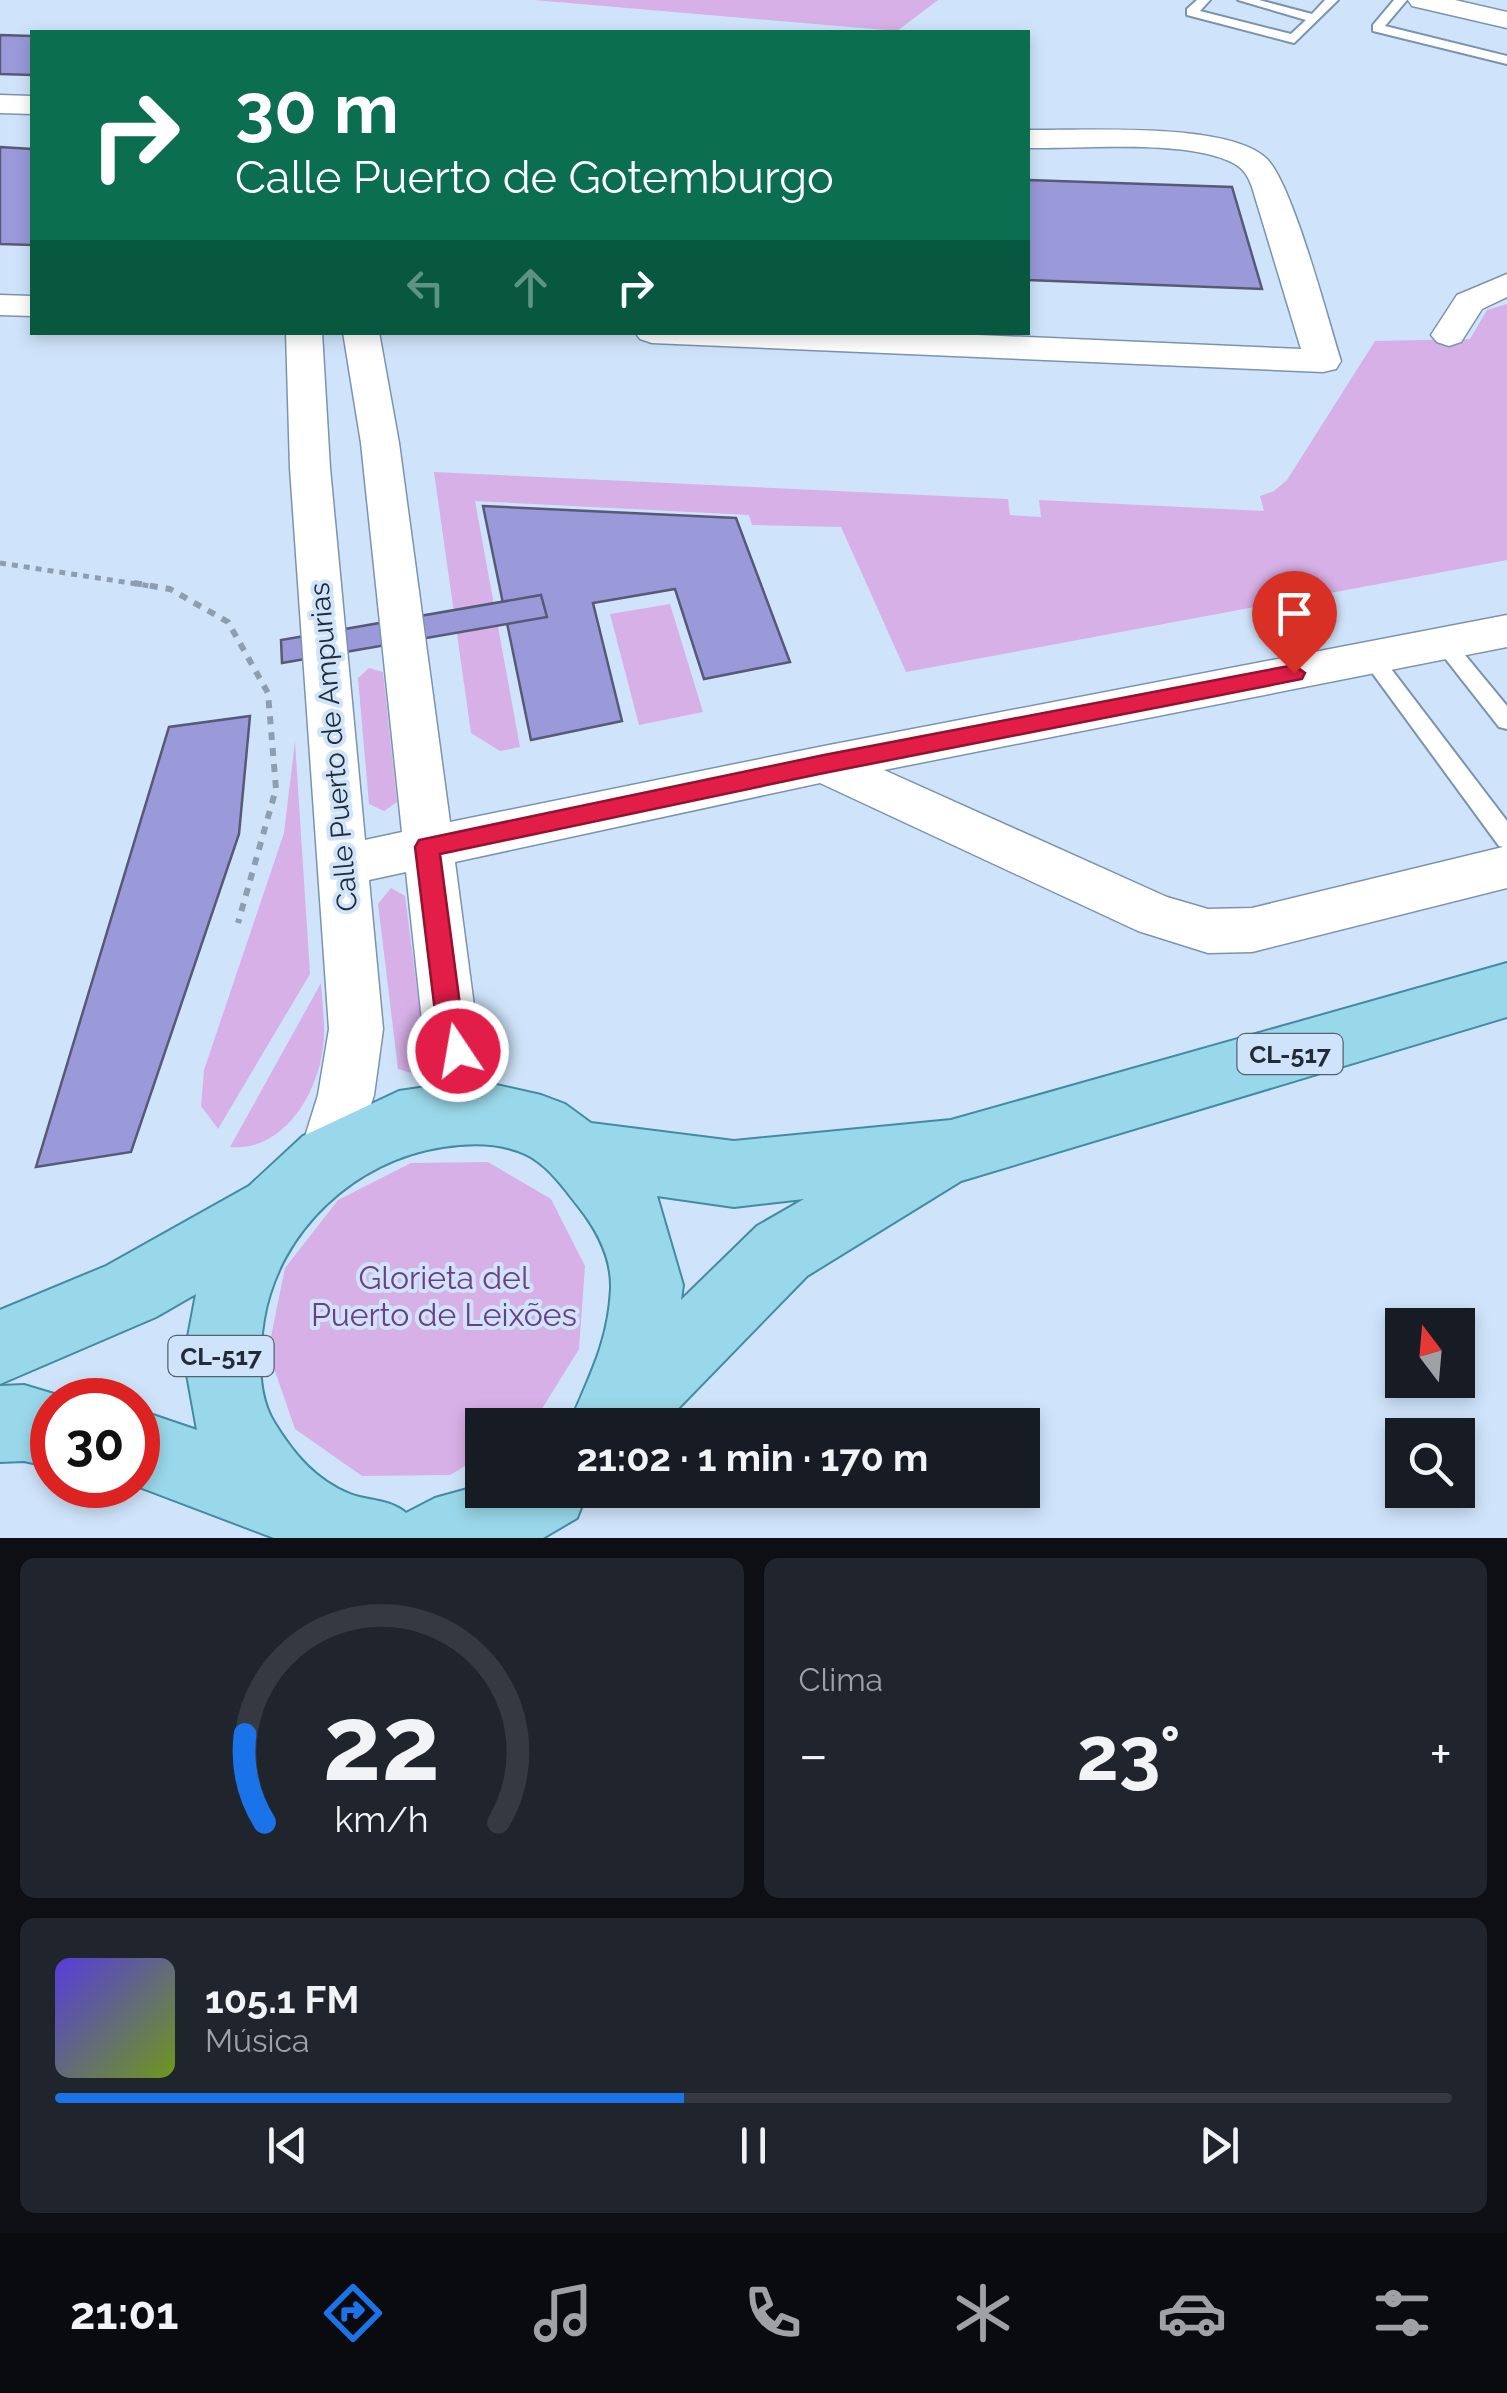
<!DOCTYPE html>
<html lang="es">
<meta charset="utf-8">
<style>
:root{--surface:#171b24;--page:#20242c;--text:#f1f3f6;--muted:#9ea1a6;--line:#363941;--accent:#1a73e8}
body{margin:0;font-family:Raleway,sans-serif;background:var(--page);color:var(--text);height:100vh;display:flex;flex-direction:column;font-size:38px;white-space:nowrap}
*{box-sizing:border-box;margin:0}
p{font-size:32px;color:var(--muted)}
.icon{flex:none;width:55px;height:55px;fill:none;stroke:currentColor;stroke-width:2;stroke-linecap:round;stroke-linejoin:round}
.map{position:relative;height:1538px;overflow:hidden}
.drawer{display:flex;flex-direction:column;gap:20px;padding:20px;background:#0d0f14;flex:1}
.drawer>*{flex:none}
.hud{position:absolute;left:30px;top:30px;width:1000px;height:305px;border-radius:0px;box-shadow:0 5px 15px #0003;background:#0b6e4f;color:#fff;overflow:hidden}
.needle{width:65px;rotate:344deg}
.buttons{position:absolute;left:1385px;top:1308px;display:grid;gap:20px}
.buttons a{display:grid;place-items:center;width:90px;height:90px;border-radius:0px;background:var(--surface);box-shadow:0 5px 15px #0003;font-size:50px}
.speed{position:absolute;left:30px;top:1378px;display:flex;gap:20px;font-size:50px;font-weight:700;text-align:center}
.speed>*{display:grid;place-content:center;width:130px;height:130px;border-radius:50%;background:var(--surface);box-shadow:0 5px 15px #0003;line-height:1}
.speed .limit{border:15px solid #d22;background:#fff;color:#111}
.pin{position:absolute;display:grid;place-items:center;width:85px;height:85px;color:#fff;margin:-102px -42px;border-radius:50% 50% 50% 0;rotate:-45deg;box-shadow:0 0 10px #0007}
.pin .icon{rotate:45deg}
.me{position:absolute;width:110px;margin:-55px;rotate:348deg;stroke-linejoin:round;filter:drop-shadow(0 0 8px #0008)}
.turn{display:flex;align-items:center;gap:35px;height:210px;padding:0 40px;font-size:45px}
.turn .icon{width:130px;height:130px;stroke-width:2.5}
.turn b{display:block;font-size:70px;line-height:85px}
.lanes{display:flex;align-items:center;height:95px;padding:0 40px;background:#0003;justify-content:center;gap:50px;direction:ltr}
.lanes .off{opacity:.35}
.big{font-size:75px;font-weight:700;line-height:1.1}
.drawer .tile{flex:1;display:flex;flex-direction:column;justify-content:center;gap:15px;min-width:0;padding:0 35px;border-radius:15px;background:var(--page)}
.drawer .dial{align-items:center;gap:0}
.dial svg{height:260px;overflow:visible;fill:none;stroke:var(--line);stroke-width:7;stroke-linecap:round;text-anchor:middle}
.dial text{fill:var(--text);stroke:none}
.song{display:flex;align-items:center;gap:30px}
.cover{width:120px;height:120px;border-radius:15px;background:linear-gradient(135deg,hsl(250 70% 55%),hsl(80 70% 35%))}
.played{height:10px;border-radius:5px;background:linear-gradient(90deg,var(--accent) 45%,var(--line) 45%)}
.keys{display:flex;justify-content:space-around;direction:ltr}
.heat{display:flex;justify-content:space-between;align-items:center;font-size:55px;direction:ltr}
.drawer .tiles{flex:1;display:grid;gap:20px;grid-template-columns:1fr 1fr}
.tile:last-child{grid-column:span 2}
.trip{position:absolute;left:465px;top:1408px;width:575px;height:100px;border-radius:0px;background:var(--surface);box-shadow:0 5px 15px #0003;font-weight:700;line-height:100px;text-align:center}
.menu{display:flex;height:160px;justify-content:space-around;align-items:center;background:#090b0e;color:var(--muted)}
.menu .icon{width:70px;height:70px}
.menu .on{color:var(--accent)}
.menu b{font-size:45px;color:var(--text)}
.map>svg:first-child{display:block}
</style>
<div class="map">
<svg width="1507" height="1538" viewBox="0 0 1507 1538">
<rect width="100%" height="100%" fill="#cfe4fb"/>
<g fill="#d7b0e7">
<polygon points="534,0 938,0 897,31"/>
<polygon points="1507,304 1507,560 906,672 841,527 752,525 749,515 475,501 520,747 500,751 471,733 434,472 1008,499 1010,515 1041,517 1039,500 1264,511 1260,496 1274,491 1287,480 1375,341 1470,339 1487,310"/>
<polygon points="670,604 703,712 639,725 610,614"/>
<polygon points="369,668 383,672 397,802 384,811 369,804 358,678"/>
<polygon points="295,741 310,974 218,1129 201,1106 204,1070 284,833"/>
<polygon points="391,888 405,896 426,1059 415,1074 398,1069 378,904"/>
<path d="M 321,983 C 322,1004 326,1027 323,1048 C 317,1096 282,1152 230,1147 Z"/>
<polygon points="488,1162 551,1199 585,1266 579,1349 532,1425 482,1425 482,1456 450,1475 362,1476 295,1429 268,1351 285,1268 338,1200 411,1163"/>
</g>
<g fill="#9a9ada" stroke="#585976" stroke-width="2.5">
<polygon points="0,35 32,36 32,75 0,74"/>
<polygon points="0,147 32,149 32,245 0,244"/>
<polygon points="1028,180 1232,187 1262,289 1028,280"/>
<polygon points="483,506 736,518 790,662 704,679 675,589 593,603 622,721 531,740"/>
<polygon points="541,595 547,617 282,663 281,640"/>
<polygon points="250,716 239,834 131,1152 36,1167 169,727"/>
</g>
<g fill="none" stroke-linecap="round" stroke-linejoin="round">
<defs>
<g id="service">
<polygon points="1197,0 1210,0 1200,11 1291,34 1306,20 1238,0 1259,0 1312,14 1325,0 1338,0 1294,43 1187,15 1187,9"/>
<polygon points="1394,0 1407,0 1385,26 1507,56 1507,64 1373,31 1373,25"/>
<polygon points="1444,636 1451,638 1507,706 1507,729 1499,727 1437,648 1434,643"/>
<polygon points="1372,650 1379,653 1507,821 1507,848 1499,846 1365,663 1361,658 1365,653"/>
</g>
<g id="minor">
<polygon points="1408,0 1455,0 1507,12 1507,28 1412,6"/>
<polygon points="0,95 32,96 32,114 0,113"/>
<path d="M 1028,130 C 1081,131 1232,121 1268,160 C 1294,189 1327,317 1341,361 L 1336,369 L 1323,372 L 652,343 L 640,339 L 635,332 L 911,332 L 1301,349 L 1252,187 C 1248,176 1244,169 1233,163 C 1187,139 1082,149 1028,148 Z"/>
<polygon points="1507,274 1507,297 1482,309 1461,342 1449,346 1437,342 1431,335 1457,295"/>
<polygon points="0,295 32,296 32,316 0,315"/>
<polygon points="286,332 322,332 330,468 365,840 402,832 361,443 343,332 379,332 399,443 450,822 824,746 1507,615 1507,647 884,770 1167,897 1208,909 1252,908 1507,846 1507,888 1252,952 1208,953 1138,931 820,783 455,862 476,1021 503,1111 494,1130 474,1138 454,1130 422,1021 406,872 369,880 383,1029 374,1095 348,1179 327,1187 306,1179 298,1159 318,1095 329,1029 290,468"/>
</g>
<g id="primary">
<path d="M 1507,963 L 1507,1017 L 961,1181 L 807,1276 L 662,1425 L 569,1425 C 589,1376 608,1344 611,1289 C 612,1257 597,1230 578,1206 C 563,1187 547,1164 525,1154 C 499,1142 469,1143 443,1147 C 355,1160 279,1231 264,1319 C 259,1351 256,1393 274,1422 C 293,1453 315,1480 350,1494 C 368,1501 390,1499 406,1513 L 435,1498 L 482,1485 L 482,1490 L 588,1490 L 577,1518 L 543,1538 L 274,1538 L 134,1485 L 138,1485 L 138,1410 L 197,1430 L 184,1358 L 196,1294 L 156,1317 L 0,1384 L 0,1310 L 106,1266 L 249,1186 L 303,1136 L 399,1091 L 474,1080 L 541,1095 L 565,1104 L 591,1123 L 734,1141 L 951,1120 ZM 657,1196 L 734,1207 L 804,1199 L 757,1226 L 681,1300 L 683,1285 Z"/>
<polygon points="24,1385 74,1400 52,1400 52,1467 24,1461 0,1462 0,1386"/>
</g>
</defs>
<use href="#service" stroke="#7c93ae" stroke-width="4"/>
<use href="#minor" stroke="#7c93ae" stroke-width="3"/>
<use href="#primary" stroke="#438ba2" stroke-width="4"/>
<polyline stroke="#8e9eb0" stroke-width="5" stroke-dasharray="6 6" stroke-linecap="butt" points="0,563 150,586"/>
<polyline stroke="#8e9eb0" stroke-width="6" stroke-dasharray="8 8" stroke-linecap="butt" points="134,583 170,589 228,622 268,693 276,789 238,923"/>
<use href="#service" fill="#fff" fill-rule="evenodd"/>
<use href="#minor" fill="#fff" fill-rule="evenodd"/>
<use href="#primary" fill="#99d8ea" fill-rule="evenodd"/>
</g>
<polygon fill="#e11d48" stroke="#92132f" stroke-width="2.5" points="1294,665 1305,673 1302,679 824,773 440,854 462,1020 471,1051 467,1059 458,1063 448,1059 436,1020 415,847 419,840 824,755"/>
<g text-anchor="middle" stroke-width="8" stroke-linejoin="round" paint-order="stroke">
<g fill="#cfe4fb" stroke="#566271" stroke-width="2.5">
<rect x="1237.5" y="1034" width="105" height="40" rx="8"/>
<rect x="168.5" y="1336" width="105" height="40" rx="8"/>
</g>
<g font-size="25" font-weight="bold" fill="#222b36">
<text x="1290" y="1063">CL-517</text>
<text x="221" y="1365">CL-517</text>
</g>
<g font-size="28" fill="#222b36" stroke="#cfe4fb">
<text transform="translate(333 747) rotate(-95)" y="10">Calle Puerto de Ampurias</text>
</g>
<g font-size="32" fill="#703d84" stroke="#cfe4fb">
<text x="444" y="1289">Glorieta del<tspan x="444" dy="37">Puerto de Leixões</tspan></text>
</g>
</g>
</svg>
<div class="buttons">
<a><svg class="needle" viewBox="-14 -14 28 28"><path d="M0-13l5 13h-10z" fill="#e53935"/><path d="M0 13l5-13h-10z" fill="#9ea1a6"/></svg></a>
<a><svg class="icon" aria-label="search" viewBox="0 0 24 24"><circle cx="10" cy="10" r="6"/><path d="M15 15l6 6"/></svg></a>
</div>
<div class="speed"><div class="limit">30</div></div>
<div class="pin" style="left:1294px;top:673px;background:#d93025"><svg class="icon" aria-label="arrive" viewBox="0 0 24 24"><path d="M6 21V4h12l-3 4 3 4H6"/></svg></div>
<svg class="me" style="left:458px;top:1051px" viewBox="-20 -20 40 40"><circle r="17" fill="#e11d48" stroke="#fff" stroke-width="3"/><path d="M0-11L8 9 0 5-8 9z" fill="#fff"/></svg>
<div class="trip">21:02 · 1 min · 170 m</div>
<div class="hud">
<div class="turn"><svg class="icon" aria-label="right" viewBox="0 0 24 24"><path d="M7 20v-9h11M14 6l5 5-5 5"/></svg><div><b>30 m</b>Calle Puerto de Gotemburgo</div></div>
<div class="lanes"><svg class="icon off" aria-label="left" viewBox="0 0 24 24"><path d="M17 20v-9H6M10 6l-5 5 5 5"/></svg><svg class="icon off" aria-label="ahead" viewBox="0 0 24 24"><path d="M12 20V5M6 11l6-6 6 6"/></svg><svg class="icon" aria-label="right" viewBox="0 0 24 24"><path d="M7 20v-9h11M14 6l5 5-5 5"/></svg></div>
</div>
</div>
<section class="drawer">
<div class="tiles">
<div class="tile dial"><svg viewBox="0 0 100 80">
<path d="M14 69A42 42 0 1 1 86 69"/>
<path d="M14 69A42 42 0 0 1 8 42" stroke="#1a73e8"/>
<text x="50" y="56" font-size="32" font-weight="700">22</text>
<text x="50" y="72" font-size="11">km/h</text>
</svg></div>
<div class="tile"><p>Clima</p>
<div class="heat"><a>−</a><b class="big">23°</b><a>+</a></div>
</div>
<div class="tile">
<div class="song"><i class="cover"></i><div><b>105.1 FM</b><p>Música</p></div></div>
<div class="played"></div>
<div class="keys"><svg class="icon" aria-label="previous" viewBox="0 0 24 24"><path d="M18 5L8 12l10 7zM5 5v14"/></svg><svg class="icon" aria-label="pause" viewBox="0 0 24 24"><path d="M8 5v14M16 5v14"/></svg><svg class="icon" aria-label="next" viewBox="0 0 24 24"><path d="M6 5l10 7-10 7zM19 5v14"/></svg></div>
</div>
</div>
</section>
<nav class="menu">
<b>21:01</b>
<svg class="icon on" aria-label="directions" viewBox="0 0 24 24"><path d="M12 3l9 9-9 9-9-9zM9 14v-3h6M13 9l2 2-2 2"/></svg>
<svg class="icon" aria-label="music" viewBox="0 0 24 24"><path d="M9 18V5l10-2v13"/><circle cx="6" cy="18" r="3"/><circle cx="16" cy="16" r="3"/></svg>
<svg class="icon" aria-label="phone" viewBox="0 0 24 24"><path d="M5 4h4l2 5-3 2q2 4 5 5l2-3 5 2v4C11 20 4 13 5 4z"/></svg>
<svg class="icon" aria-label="climate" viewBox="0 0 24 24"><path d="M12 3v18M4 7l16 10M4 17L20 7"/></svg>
<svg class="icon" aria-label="car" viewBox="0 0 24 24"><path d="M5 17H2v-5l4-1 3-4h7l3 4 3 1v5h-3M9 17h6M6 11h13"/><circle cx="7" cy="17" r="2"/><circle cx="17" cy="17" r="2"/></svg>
<svg class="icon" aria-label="filters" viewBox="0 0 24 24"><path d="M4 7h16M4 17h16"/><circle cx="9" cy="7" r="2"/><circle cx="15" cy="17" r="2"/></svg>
</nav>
